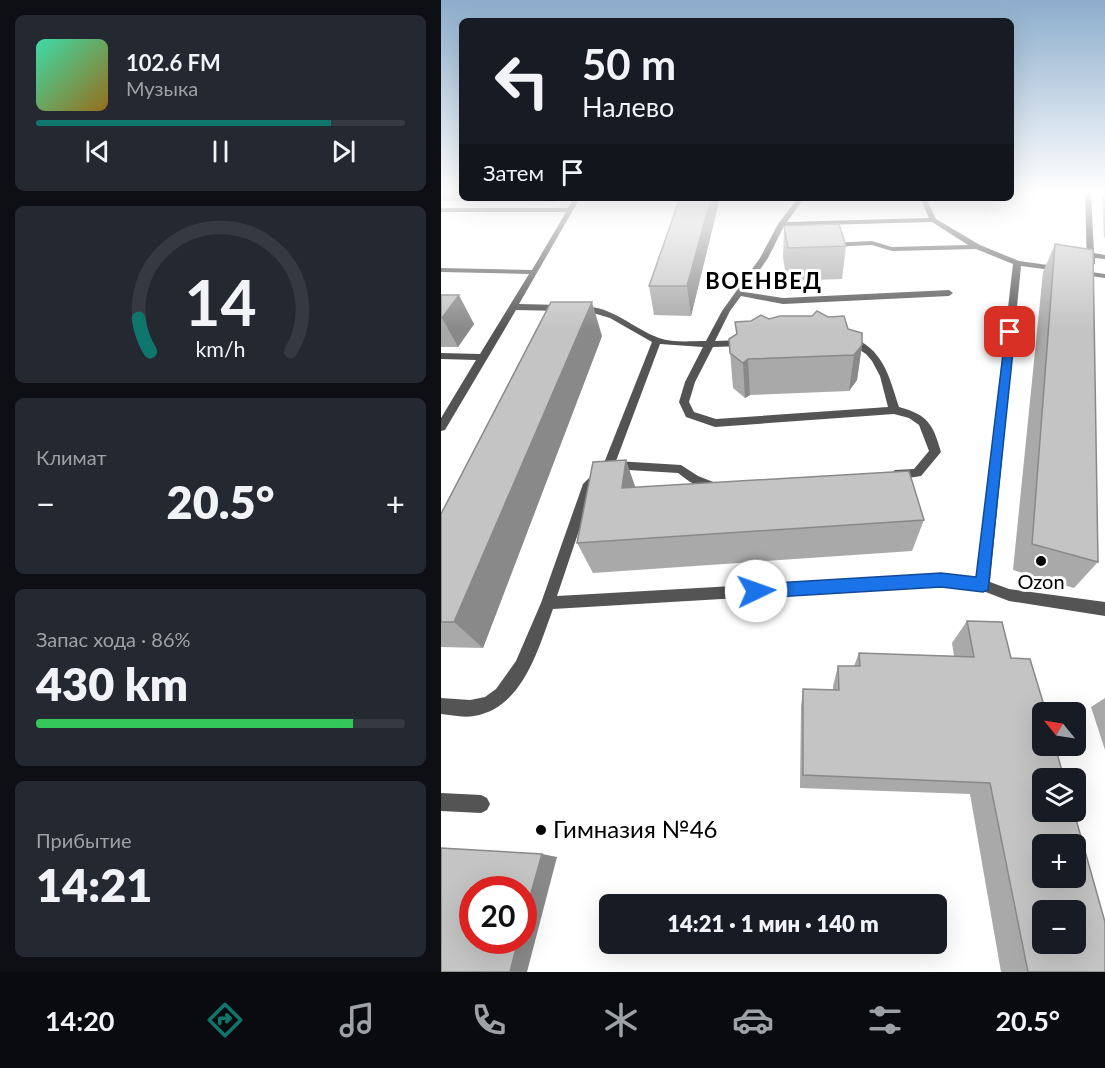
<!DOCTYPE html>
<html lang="ru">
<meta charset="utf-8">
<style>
:root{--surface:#171b24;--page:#242831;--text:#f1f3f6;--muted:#9ea1a6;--line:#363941;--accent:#0f766e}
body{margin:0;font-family:Lato,sans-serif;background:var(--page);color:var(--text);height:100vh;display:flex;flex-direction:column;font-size:22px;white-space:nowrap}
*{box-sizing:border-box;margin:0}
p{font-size:20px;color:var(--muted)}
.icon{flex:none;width:33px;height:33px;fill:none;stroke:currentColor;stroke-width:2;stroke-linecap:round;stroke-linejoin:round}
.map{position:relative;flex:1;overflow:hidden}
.sheet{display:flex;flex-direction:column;gap:15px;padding:15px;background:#0d0f14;width:441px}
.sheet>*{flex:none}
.banner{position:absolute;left:18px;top:18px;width:555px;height:183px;border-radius:9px;box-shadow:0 6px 24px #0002;background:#171b24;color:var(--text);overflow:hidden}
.needle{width:39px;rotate:300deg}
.fabs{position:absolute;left:591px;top:702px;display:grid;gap:12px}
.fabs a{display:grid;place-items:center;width:54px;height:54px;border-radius:9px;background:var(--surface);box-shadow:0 6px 24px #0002;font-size:30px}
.speed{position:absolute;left:18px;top:876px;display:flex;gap:12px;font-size:30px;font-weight:700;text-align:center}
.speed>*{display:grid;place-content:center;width:78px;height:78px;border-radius:50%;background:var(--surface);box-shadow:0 6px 24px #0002;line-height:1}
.speed .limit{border:9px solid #d22;background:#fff;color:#111}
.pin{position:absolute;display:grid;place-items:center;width:51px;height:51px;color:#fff;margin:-26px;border-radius:12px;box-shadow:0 3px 9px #0006}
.me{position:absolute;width:66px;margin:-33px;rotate:87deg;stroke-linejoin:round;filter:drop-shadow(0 0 4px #0008)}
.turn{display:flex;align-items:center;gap:21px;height:126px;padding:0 24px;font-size:27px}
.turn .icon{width:78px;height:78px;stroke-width:2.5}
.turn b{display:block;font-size:42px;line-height:51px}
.then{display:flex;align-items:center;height:57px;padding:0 24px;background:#0003;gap:12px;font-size:22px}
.big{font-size:45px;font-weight:800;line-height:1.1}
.sheet .widget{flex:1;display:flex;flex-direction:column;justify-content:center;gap:9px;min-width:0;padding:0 21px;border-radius:9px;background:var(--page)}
.sheet .dial{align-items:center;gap:0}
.dial svg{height:156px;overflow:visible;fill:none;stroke:var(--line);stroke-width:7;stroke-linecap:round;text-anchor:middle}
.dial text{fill:var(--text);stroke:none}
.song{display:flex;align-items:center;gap:18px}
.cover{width:72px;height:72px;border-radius:9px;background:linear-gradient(135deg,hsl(160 70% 55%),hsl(40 70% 35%))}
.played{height:6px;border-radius:3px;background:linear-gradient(90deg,var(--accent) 80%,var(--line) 80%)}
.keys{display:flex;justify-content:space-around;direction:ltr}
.heat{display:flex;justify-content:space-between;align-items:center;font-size:33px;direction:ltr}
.charge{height:9px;border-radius:4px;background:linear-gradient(90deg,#34c759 86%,var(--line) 0)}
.trip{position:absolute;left:158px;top:894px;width:348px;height:60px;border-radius:9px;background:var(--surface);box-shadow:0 6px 24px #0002;font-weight:800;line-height:60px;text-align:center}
.tab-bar{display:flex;height:96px;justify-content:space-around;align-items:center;background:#090b0e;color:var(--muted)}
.tab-bar .icon{width:42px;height:42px}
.tab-bar .active{color:var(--accent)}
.tab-bar b{font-size:27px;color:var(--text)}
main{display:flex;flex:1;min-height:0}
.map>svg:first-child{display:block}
</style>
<main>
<section class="sheet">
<div class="widget">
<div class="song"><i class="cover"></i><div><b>102.6 FM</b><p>Музыка</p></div></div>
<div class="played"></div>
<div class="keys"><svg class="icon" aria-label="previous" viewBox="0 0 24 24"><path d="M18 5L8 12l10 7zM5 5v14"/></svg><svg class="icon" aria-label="pause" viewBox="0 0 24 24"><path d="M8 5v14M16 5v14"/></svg><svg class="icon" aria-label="next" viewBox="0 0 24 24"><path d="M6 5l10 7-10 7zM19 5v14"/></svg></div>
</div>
<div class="widget dial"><svg viewBox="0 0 100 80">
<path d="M14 69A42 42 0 1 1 86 69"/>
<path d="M14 69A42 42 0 0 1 8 52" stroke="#0f766e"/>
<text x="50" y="56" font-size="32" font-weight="700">14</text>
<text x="50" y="72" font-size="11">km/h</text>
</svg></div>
<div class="widget"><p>Климат</p>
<div class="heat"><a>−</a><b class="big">20.5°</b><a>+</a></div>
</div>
<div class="widget"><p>Запас хода · 86%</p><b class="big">430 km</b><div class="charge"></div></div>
<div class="widget"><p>Прибытие</p><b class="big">14:21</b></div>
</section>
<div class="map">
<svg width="664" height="972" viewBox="0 0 664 972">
<rect width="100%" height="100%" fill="#fff"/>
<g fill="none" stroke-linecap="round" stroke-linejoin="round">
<g fill="#545454" fill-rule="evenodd">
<polygon points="644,193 650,193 653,253 664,255 664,259 654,258 654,264 650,266 646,264"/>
<polygon points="133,198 139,198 78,304 121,305 125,308 121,311 75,310 4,430 0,431 0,418 35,360 0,359 0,353 39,354 88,274 0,272 0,268 91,270 125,212 0,212 0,208 127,208"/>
<path d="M 357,198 L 363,198 L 346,222 L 488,218 L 479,198 L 485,198 L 495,219 L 539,245 L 578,261 L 621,267 L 622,269 L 618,271 L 580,266 L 549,582 L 568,589 L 664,602 L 664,616 L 568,601 L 542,591 L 500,586 L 112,609 C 97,649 82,708 33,716 C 22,718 10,715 0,714 L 0,698 L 29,700 L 44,697 L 55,689 L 75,661 L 100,603 L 142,484 L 163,463 L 211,342 L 169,318 L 152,313 L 136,311 L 136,307 C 169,303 190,328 218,338 C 232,343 250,341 265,341 L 281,311 L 319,258 L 337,224 ZM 491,222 L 527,245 L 451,247 L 431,241 L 388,243 L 384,245 L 388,247 L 431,245 L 451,251 L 535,249 L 572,264 L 536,578 L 500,574 L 116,596 L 153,486 L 171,469 L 237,473 L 249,482 L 276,493 L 280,491 L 282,488 L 280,485 L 257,476 L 240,465 L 175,461 L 219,344 L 262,347 L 244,382 L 238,402 L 245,417 L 274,427 L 453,414 L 468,418 L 478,425 L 488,451 L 473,469 L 454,470 L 448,475 L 454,480 L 480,476 L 500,452 C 492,424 487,415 458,407 C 448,376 442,347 407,336 L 402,339 L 425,354 L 431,361 L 439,376 L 447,407 L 275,419 L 253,412 L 248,402 L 254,382 L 272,347 L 302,346 L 307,343 L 302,340 L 274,341 L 289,311 L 300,296 L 342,304 L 508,296 L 512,293 L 508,290 L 342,298 L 303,292 L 327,258 L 343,226 Z"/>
<polygon points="636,270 664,274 664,278 636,274"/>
<polygon points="0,793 40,795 46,798 49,804 46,810 40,813 0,811"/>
</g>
</g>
<g fill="#a9a9a9">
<polygon points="0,193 21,193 21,198 117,198 114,202 0,201"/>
<polygon points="663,193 664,193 664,237 663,237 661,196"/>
<polygon points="239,198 279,198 250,316 213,315 208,286"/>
<polygon points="343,226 405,246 401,279 346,281 342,258"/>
<polygon points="614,244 657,562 633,588 572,570 602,272"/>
<polygon points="0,295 33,324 17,347 0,347"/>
<polygon points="328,319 407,329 421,345 416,380 408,391 309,395 304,398 292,388 288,339"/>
<polygon points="161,336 42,648 0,647 0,514"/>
<polygon points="194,487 483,520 471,551 152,573 136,543"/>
<polygon points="526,621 570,658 664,972 560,972 529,794 359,788 360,707 362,689 392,690 392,686 397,666 413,666 418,653 513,656 511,643"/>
<polygon points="664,698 664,750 650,707"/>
</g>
<g fill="#898989">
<polygon points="270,198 279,198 250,316 246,286"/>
<polygon points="18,295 33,324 17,347 1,318"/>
<polygon points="151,302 161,336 42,648 13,622"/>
<polygon points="421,345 416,380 408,391 413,355"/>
<polygon points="307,359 309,395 304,398 302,363"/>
<polygon points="185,460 196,492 181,488"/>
<polygon points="101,854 116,857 86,972 69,972 77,940 82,940 82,921"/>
</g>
<g fill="#c4c4c4" stroke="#898989" stroke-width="1.5" fill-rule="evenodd">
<polygon points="239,198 270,198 246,286 208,286"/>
<polygon points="398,224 405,246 347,248 343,226"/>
<polygon points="614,244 652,250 657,562 591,544"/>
<polygon points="0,295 18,295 1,318 0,318"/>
<polygon points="110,302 151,302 13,622 0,622 0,514"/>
<polygon points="376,311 387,317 403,316 407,329 421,333 421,345 413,355 307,359 302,363 289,353 288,339 296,334 294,322 310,321 320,315 328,319 339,316 371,316"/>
<polygon points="185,460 181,488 468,471 483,520 136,543 152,462"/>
<path d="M 526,621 L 561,622 L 570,658 L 589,659 L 605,712 L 602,712 L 602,746 L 614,746 L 623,778 L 602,778 L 602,812 L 633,812 L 664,922 L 664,972 L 587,972 L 549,783 L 362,775 L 362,689 L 398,690 L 397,666 L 419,666 L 418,653 L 533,657 ZM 602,844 L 634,844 L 634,878 L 602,878 ZM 602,910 L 634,910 L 634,944 L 602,944 Z"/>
<polygon points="0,848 101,854 82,921 82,890 32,890 32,940 77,940 69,972 0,972"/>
</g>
<linearGradient id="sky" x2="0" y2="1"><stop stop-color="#8cadcc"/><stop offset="0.58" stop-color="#fff"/><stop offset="1" stop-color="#fff" stop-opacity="0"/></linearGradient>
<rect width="664" height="330" fill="url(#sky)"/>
<polygon fill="#1a73e8" stroke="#114b97" stroke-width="1.5" points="565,329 574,332 547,590 542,592 500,587 315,598 310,596 307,591 310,586 315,584 500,573 535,577"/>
<g fill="#000" stroke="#fff" stroke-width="2">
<circle cx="600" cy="561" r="6"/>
<circle cx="100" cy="830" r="6"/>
</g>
<g text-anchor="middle" stroke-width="6" stroke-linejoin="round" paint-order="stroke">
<g font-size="20" fill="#000" stroke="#fff">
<text x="600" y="589">Ozon</text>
</g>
<g font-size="22" font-weight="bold" letter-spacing="1.5" fill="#000" stroke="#fff">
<text x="323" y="289">ВОЕНВЕД</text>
</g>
<g font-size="24" fill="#000" stroke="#fff" text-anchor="start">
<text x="112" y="838">Гимназия №46</text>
</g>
</g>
</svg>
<div class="fabs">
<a><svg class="needle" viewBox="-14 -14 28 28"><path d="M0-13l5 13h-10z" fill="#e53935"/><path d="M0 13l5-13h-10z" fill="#9ea1a6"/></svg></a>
<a><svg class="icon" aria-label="layers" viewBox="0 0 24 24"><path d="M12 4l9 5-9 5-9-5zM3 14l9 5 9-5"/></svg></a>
<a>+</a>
<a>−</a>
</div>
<div class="speed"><div class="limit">20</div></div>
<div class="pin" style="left:569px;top:332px;background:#d93025"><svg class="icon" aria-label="arrive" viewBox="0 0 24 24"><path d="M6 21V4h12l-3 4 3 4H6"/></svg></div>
<svg class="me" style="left:315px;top:591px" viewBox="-20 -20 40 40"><circle r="19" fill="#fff"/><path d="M0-13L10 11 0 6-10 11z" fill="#1a73e8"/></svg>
<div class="trip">14:21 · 1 мин · 140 m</div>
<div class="banner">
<div class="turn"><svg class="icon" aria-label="left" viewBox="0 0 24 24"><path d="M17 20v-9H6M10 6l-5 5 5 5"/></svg><div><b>50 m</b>Налево</div></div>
<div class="then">Затем<svg class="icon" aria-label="arrive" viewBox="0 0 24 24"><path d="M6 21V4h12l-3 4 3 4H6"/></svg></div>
</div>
</div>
</main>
<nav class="tab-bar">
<b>14:20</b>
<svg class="icon active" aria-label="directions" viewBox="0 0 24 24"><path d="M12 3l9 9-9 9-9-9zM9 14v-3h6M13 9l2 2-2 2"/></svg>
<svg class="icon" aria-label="music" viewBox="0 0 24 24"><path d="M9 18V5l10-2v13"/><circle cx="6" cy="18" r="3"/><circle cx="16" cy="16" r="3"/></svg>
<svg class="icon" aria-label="phone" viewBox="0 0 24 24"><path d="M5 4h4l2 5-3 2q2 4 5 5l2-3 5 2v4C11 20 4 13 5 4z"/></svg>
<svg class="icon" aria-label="climate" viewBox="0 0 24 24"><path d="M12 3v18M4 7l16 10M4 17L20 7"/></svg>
<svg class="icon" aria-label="car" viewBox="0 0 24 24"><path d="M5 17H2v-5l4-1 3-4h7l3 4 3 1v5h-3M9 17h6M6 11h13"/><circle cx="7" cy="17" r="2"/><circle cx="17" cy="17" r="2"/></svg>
<svg class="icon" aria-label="filters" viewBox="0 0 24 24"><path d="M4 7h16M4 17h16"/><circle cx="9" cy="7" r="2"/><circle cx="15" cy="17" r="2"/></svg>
<b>20.5°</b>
</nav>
